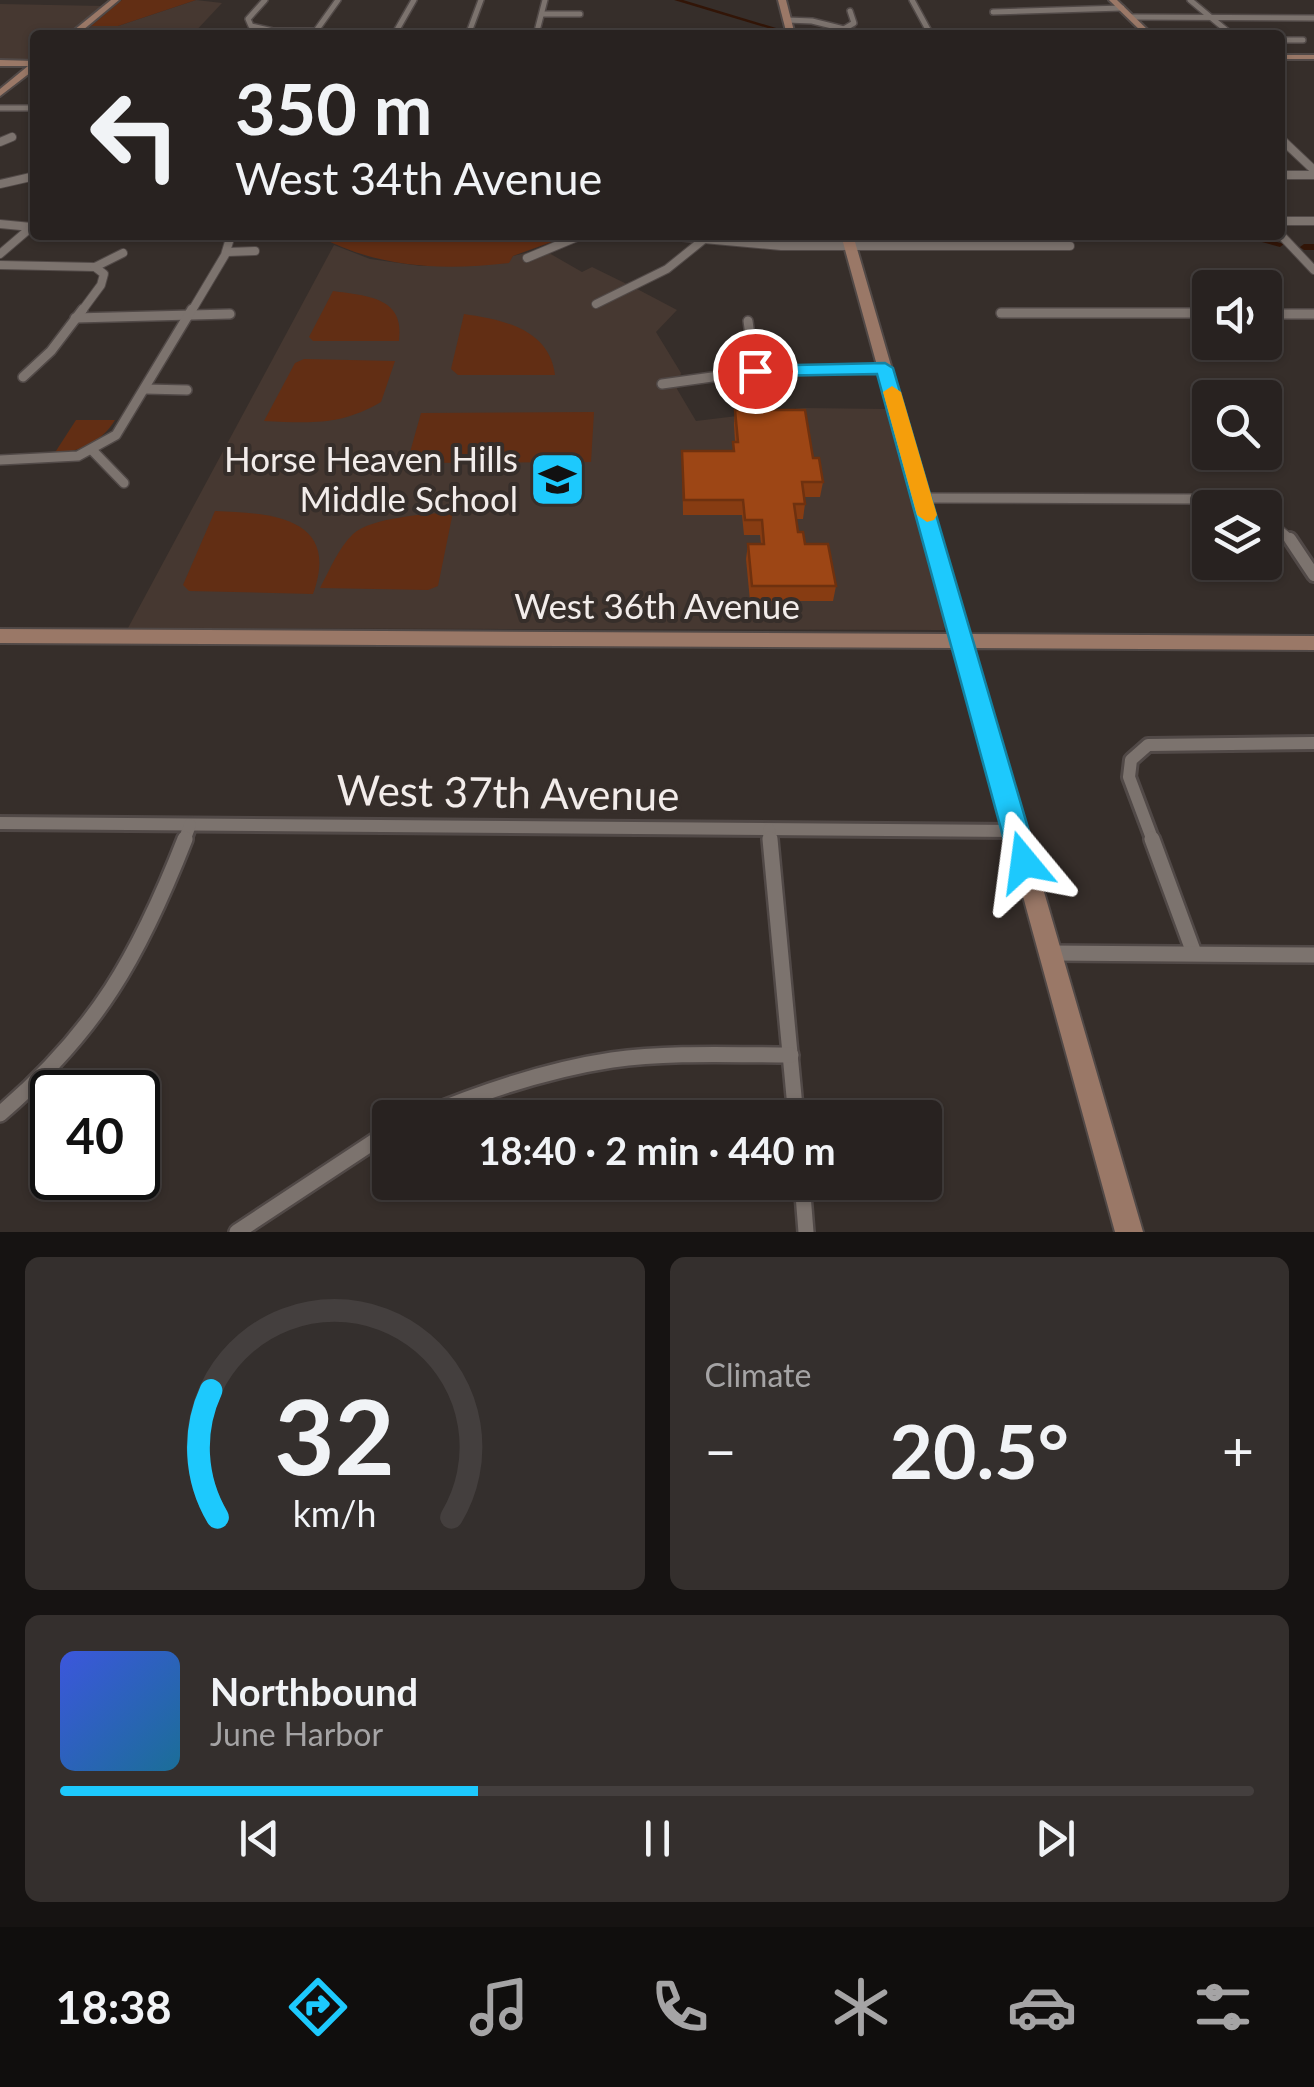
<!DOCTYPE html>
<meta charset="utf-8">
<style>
:root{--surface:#282220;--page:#342f2d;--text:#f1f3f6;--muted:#a5a4a5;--line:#443f3e;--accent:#1dc9fd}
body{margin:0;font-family:Lato,sans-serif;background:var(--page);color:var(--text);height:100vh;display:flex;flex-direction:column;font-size:38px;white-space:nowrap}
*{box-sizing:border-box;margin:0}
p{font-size:32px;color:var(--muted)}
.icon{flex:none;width:55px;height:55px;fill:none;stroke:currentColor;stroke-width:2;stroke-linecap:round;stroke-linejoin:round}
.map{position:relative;height:1232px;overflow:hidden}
.details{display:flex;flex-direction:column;gap:25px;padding:25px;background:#161312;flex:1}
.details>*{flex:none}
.top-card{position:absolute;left:30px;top:30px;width:1255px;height:210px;border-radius:10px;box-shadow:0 2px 8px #0004,0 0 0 2px var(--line);background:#282220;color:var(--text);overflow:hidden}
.controls{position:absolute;left:1192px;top:270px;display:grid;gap:20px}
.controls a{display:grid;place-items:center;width:90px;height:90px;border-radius:10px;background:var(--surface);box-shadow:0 2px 8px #0004,0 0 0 2px var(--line);font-size:50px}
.speed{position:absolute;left:30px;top:1070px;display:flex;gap:20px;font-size:50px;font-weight:700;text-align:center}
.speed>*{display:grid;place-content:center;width:130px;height:130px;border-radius:50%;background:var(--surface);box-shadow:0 2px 8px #0004,0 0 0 2px var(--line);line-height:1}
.speed .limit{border:5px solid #111;border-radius:15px;background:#fff;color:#111}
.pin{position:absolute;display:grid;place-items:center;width:85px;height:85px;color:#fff;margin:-42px;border:5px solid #fff;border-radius:50%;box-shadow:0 2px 10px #0007}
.me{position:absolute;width:110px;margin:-55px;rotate:344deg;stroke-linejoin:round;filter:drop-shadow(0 0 8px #0008)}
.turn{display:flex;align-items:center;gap:35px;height:210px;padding:0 40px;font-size:45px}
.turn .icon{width:130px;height:130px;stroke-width:2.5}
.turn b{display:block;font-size:70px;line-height:85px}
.big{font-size:75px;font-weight:700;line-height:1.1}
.details .widget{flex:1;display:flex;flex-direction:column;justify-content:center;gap:15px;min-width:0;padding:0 35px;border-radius:15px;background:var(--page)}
.details .dial{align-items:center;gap:0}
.dial svg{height:260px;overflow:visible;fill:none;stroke:var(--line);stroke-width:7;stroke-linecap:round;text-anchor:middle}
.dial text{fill:var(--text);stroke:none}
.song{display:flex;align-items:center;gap:30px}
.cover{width:120px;height:120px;border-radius:15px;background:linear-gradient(135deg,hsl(230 70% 55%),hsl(200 70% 35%))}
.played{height:10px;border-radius:5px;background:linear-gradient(90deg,var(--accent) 35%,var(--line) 35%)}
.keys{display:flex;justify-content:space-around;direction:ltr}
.heat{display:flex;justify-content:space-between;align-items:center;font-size:55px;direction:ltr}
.details .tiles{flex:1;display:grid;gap:25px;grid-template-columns:1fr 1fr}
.widget:last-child{grid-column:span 2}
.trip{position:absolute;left:372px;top:1100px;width:570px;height:100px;border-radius:10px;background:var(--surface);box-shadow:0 2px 8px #0004,0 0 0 2px var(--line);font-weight:700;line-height:100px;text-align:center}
.tabs{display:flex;height:160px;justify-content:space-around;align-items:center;background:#100e0d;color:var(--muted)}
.tabs .icon{width:70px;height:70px}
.tabs .selected{color:var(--accent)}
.tabs b{font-size:45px;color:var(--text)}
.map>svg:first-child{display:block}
</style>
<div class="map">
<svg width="1314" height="1232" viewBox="0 0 1314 1232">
<rect width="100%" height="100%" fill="#362e2a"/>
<g fill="#463831">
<polygon points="196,0 222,3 192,35 79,35 91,26 118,26"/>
<polygon points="0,4 103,6 65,35 35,35 35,58 26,61 0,61"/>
<polygon points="334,245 370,259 421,266 508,263 513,256 542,249 582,272 592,267 641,291 677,310 656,332 681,373 677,389 696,421 804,408 886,409 946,624 944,630 128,628"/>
</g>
<g fill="#622e14">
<polygon points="122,0 196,0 118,26 91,26"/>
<path d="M 316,235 L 571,235 L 513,256 L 509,263 C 440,271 378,268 316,235 Z"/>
<path d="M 333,291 C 368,296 405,297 399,341 L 313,341 L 309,337 Z"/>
<path d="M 464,314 C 504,320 549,329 555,375 L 458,375 L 451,369 Z"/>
<path d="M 304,359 L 395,361 L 381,402 C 340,426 310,423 264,421 L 295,363 Z"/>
<polygon points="594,412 591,462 407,463 421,413"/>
<path d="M 76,420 L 115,420 C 101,443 80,451 54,454 Z"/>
<path d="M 215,511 C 271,513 341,517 313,594 L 189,591 L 183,585 Z"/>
<path d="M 453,512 L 438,586 L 428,590 L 320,588 C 330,569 338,549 353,534 C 372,517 428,514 453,512 Z"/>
</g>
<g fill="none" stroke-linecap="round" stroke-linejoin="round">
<g fill="#321507" fill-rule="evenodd">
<polygon points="674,0 683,0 786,31 781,32"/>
<polygon points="1236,235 1252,235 1284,244 1280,247"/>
<polygon points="1314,244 1314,250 1304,250 1300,247 1304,244"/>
</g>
<defs>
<g id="street-far4">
<polyline points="265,0 248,19 251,26 273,31 316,31"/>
<polyline points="912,0 931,35"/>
<polyline points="1190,0 1232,35"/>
<polyline points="993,12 1122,8"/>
<polyline points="542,14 580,14"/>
<polyline points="1131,17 1314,18"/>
<polyline points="787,20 812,21 868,35"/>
<polyline points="844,29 854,23 850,11"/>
<polyline points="313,35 338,0"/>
<polyline points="394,35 414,0"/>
<polyline points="468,35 481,0"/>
<polyline points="536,35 545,0"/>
<polyline points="1280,40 1303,40"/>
<polyline points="0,108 35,108"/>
</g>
<g id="street-far3">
<polyline points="1280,138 1314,170"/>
<polyline points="0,142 12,137"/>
<polyline points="1280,175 1314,175"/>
<polyline points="0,184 35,176"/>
<polyline points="1280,221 1314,221"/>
<polyline points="0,224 31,227"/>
<polyline points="1280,234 1314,270"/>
<polyline points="660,235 781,246 1070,246"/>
<polyline points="228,252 255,251"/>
<polyline points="0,254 35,224"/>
<polyline points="527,258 582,235"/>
<polyline points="0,265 95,267"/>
<polyline points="95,267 123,253"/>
<polyline points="596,304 667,269 703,240"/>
<polyline points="81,312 101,285 104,274 95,267"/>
<polyline points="191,312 225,255 231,235"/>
</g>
<g id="street-far2">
<polyline points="1001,313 1210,313"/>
<polyline points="1265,314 1314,314"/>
<polyline points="75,318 230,314"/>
<polyline points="748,321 755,371"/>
<polyline points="23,377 51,351 83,309"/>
<polyline points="662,384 755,371 885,369"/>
<polyline points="145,389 187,390"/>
<polyline points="93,451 124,483"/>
<polyline points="0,460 78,456 116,435 192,309"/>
<polyline points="922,498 1196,499 1247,508"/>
<polyline points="1265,518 1292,541"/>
</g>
<g id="street-far1">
<polyline points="1290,539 1314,575"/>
<polyline points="0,823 1015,831"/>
<polyline points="769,830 770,841"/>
<polyline points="184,841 190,825"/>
<polyline points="1153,841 1129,777 1131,760 1148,745 1314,743"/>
</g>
<g id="street">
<polyline points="770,839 796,1118"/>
<polyline points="1152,839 1194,953"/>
<polyline points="1050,953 1314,955"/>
<path d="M 0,1114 C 97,1031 139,956 185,839"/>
<path d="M 419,1118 C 481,1092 545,1070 612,1060 C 671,1052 731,1055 791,1055"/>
<polyline points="802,1182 806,1232"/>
<polyline points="237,1232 390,1131"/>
</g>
<g id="secondary">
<polygon points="111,0 119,0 77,35 68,35"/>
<polygon points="778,0 786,0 795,35 787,35"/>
<polygon points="1109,0 1117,0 1153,35 1145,35"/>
<rect x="1280" y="55" width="34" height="4"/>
<polygon points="0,60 35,61 35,69 0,96 0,89 28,66 0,66"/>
<polygon points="841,235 853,235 969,634 1314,636 1314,650 973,648 1143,1232 1115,1232 955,648 0,643 0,629 951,634"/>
</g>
</defs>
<use href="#street-far4" stroke="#514947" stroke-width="8"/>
<use href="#street-far3" stroke="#514947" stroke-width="10"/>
<use href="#street-far2" stroke="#514947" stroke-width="12"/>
<use href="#street-far1" stroke="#514947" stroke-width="18"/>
<use href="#street" stroke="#514947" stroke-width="20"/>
<use href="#secondary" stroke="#514947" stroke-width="4"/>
<use href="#street-far4" stroke="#7c736e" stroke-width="5"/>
<use href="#street-far3" stroke="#7c736e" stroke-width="8"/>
<use href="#street-far2" stroke="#7c736e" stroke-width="9"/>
<use href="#street-far1" stroke="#7c736e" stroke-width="12"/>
<use href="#street" stroke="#7c736e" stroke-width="15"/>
<use href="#secondary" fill="#9a7867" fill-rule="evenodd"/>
</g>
<polygon fill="#873c12" points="735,410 813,458 823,482 820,497 804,497 805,504 803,519 796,519 798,532 805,544 836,586 833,601 750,601 746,559 748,544 761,544 760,535 744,535 742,515 683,515 682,451 733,451 733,442 735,442 734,425"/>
<polygon fill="#9d4615" stroke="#6e310f" stroke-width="2.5" points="735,410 805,410 813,458 819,458 823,482 802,482 805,504 794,504 798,532 803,532 805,544 828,544 836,586 752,586 748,544 764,544 762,520 745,520 743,500 684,500 682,451 734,451 733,442 738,442"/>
<polygon fill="#1dc9fd" stroke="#1383a4" stroke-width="2.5" points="885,363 893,368 1038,862 1034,871 1024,875 1014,871 1010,862 877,374 755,376 746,371 755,366"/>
<polygon fill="#f59e0b" points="892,386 901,392 937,515 934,520 927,522 917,515 883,392"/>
<defs>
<symbol id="school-square" viewBox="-11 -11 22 22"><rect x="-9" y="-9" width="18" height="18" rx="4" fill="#1dc9fd" stroke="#362e2a"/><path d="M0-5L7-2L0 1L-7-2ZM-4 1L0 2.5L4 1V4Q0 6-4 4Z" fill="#111"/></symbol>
</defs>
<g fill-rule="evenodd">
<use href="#school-square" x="526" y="448" width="63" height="63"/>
</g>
<g text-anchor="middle" stroke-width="8" stroke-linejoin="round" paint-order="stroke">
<g font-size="35" fill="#f2ecea" stroke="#362e2a" text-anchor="end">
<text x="518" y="472">Horse Heaven Hills<tspan x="518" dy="40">Middle School</tspan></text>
</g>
<g font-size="35" fill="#f2ecea" stroke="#362e2a">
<text x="657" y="619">West 36th Avenue</text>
</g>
<g font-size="42" fill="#f2ecea" stroke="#362e2a">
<text transform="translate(508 793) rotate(1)" y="15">West 37th Avenue</text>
</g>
</g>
</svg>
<div class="controls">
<a><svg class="icon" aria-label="sound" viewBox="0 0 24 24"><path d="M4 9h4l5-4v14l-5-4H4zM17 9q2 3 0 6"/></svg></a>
<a><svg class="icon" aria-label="search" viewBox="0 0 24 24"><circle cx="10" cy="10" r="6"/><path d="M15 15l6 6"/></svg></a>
<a><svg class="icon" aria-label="layers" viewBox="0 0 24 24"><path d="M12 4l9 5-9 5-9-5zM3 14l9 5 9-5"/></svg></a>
</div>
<div class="speed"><div class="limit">40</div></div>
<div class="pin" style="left:755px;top:371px;background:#d93025"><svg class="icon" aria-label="arrive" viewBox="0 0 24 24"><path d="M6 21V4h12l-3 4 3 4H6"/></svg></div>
<svg class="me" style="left:1024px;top:862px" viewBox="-20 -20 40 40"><path d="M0-17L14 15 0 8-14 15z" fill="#1dc9fd" stroke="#fff" stroke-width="4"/></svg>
<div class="trip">18:40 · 2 min · 440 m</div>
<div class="top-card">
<div class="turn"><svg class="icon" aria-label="left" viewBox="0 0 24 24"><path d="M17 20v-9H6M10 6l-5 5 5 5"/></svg><div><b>350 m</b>West 34th Avenue</div></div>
</div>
</div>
<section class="details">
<div class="tiles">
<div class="widget dial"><svg viewBox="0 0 100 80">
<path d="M14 69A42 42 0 1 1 86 69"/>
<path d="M14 69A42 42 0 0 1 12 30" stroke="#1dc9fd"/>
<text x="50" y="56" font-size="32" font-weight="700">32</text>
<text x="50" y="72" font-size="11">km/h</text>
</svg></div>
<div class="widget"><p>Climate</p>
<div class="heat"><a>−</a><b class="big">20.5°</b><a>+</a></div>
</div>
<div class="widget">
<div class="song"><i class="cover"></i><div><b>Northbound</b><p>June Harbor</p></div></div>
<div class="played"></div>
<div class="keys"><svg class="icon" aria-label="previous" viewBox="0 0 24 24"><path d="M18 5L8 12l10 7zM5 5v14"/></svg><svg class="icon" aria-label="pause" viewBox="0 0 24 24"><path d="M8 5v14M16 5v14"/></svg><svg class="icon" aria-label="next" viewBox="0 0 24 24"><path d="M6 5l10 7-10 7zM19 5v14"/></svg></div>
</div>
</div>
</section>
<nav class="tabs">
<b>18:38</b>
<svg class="icon selected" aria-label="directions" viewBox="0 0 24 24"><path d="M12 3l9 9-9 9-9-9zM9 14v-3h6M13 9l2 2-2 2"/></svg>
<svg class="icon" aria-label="music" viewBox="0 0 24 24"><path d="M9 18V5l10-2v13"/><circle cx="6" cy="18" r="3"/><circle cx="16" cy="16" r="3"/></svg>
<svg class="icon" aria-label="phone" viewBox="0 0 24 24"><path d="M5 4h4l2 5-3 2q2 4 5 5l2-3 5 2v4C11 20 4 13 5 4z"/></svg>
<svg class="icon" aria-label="climate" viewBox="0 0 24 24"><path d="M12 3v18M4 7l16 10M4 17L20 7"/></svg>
<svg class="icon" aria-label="car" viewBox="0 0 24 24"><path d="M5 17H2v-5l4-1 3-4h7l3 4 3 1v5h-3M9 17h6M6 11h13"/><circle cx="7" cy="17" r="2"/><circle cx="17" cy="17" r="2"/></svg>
<svg class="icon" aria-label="filters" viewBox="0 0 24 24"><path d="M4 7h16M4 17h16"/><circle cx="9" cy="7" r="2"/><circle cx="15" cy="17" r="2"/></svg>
</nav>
